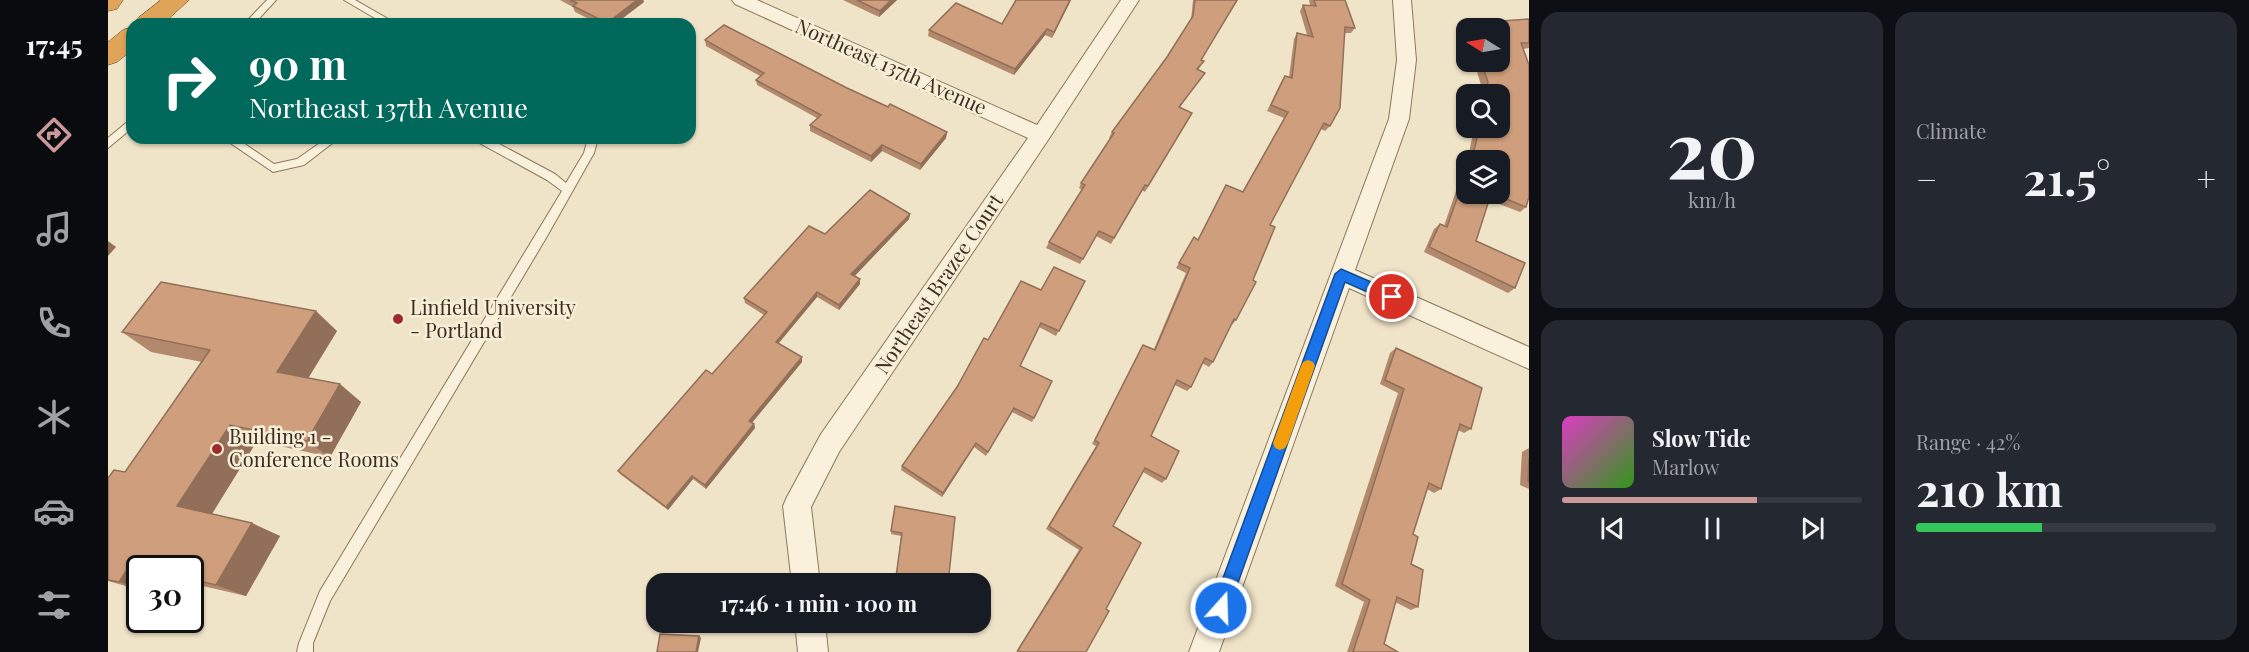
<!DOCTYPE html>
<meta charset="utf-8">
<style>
:root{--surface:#171b24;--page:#242831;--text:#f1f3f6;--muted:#9ea1a6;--line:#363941;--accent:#cc999b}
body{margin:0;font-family:"Playfair Display",serif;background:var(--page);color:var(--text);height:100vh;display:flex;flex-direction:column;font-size:22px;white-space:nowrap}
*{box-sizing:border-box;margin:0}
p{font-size:20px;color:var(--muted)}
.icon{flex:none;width:33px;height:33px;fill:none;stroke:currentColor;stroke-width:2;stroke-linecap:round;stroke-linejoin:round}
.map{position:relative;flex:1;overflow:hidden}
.drawer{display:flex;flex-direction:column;gap:12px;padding:12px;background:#0d0f14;width:720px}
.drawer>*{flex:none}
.top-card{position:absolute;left:18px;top:18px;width:570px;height:126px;border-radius:18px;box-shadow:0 2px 4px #0004;background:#00695c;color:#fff;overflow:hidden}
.needle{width:39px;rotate:281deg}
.buttons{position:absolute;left:1348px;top:18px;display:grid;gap:12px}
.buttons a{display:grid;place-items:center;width:54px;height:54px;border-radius:12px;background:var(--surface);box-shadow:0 2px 4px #0004;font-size:30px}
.speed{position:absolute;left:18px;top:555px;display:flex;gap:12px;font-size:30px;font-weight:700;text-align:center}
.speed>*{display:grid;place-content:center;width:78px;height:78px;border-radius:50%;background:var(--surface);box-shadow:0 2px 4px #0004;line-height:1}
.speed .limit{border:3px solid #111;border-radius:9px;background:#fff;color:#111}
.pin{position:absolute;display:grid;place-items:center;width:51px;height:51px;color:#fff;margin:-26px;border:3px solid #fff;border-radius:50%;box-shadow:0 2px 6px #0007}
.me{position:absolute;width:66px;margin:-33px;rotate:20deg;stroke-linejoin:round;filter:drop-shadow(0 0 4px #0008)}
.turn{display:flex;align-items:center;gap:21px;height:126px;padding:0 24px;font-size:27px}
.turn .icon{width:78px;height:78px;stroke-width:2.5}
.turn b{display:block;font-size:42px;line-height:51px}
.big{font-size:45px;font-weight:700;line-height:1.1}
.drawer .card{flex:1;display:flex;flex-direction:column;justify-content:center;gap:9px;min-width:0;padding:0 21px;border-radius:18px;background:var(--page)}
.drawer .dial{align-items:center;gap:0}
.dial b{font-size:78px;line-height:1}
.song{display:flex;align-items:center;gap:18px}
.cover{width:72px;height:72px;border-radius:9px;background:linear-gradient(135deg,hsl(310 70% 55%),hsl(110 70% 35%))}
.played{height:6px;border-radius:3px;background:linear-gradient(90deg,var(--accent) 65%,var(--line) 65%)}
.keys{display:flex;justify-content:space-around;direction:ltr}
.heat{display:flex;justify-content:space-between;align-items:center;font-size:33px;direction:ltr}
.charge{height:9px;border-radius:4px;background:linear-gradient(90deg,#34c759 42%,var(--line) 0)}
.drawer .tiles{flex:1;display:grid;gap:12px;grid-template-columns:repeat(2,1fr)}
.trip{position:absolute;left:538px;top:573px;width:345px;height:60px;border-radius:18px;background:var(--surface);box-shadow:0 2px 4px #0004;font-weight:700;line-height:60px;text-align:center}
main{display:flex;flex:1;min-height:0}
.tabs{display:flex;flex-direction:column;width:108px;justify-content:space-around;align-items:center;background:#090b0e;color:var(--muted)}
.tabs .icon{width:42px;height:42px}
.tabs .selected{color:var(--accent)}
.tabs b{font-size:27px;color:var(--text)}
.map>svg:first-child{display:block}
</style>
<main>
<nav class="tabs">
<b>17:45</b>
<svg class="icon selected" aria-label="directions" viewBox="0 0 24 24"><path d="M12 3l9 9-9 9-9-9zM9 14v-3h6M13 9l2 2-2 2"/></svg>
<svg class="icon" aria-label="music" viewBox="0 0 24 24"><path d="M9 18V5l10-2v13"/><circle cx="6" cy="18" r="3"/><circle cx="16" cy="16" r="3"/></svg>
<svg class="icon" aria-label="phone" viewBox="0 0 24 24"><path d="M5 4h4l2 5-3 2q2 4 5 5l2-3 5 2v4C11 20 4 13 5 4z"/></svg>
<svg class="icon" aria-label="climate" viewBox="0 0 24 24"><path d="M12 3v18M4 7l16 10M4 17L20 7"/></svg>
<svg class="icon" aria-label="car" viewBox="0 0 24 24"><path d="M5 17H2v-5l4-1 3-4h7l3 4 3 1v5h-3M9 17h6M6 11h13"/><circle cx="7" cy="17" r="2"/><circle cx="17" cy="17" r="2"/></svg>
<svg class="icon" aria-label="filters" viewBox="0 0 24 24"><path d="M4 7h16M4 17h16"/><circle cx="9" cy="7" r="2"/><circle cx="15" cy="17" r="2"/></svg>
</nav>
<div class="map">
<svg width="1421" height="652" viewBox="0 0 1421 652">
<rect width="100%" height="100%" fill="#f0e4c8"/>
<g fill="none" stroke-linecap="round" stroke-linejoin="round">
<defs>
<g id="service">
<polygon points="159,0 168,0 146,24 136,24"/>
<polygon points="236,0 247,0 289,24 277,24"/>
<polygon points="24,118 24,128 0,148 0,138"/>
<polygon points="115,138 128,138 166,164 189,159 219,138 231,138 196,165 165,172"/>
<polygon points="367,138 380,138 447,174 458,183 476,153 480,138 490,138 486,153 438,238 222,601 205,643 205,652 189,652 191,643 212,591 454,191 439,180 368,141"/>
</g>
<g id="minor">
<polygon points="624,0 649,0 929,125 1013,0 1031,0 940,140 731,452 703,507 712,584 684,584 675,506 679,497 713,434 920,138 627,4"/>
<polygon points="1285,0 1303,0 1308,60 1301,119 1247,270 1421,347 1421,369 1241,288 1111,652 1081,652 1281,119 1289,60"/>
<polygon points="687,622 717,622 720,652 690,652"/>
</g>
<g id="motorway">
<polygon points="0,0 15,0 9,9 0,11"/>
<polygon points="53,0 81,0 55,24 26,24 30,18"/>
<polygon points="24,27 24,50 9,62 0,65 0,42 15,30"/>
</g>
</defs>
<use href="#service" stroke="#8d765c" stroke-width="2"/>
<use href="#minor" stroke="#8d765c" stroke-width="2"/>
<use href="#motorway" stroke="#5b4430" stroke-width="1"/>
<use href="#service" fill="#faf1dc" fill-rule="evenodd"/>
<use href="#minor" fill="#faf1dc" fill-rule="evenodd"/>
<use href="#motorway" fill="#e0a458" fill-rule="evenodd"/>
</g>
<g fill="#b2896c" fill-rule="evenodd">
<polygon points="452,0 535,0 536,2 507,24 491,24 467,12 465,7"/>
<polygon points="735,0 789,0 771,17"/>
<polygon points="908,0 963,0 944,38 937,35 906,75 820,36 821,30 894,24"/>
<polygon points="1085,0 1130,0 1093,60 1096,61 1090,70 1093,78 1072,107 1081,118 1037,192 1034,190 1003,244 988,236 972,264 938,248 941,242 974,190 971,188 973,183 1003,138 1001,138 1004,132 1059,57 1083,20"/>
<polygon points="1201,0 1237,0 1247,28 1243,33 1237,33 1222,126 1217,131 1213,129 1162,225 1145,280 1128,320 1124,325 1123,324 1105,362 1101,367 1094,363 1083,387 1079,391 1067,385 1043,436 1058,479 1054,483 1035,472 1005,526 998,609 978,652 908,652 971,550 938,529 988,446 984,444 1032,350 1035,345 1046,349 1078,273 1068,268 1086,237 1090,239 1118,185 1134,192 1176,118 1159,111 1173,82 1177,76 1181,77 1186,39 1189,33 1199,35 1192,11 1195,5 1202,5"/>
<path d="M 1421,20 L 1421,48 L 1415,49 L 1418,207 L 1412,212 L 1381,200 L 1368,241 L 1407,288 L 1400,293 L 1316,252 L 1326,229 L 1332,224 L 1336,226 L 1361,153 L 1366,128 L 1392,128 L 1392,94 L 1373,94 L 1374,88 L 1366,62 L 1392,62 L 1359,28 L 1359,44 L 1348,30 L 1353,24 ZM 1359,160 L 1392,160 L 1392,194 L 1359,194 Z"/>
<polygon points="597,40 739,88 839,132 838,138 812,170 774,151 763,162 702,131 702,125 709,118 649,85 648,80 652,76 598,46"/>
<polygon points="802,214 801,219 746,276 752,284 731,310 709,297 671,343 694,362 644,423 646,424 647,428 598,489 585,479 560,510 512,474 510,471 604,374 656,315 637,303 636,298 717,234"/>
<polygon points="977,281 948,336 931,327 912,366 926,418 924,422 904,412 878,456 866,447 834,497 793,470 794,466 849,387 880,340 933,290"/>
<polygon points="229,331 200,378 253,402 222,457 149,441 104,514 172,536 138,596 82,583 82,568 32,568 32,590 0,581 0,478 17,472 94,362 43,352 14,332"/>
<polygon points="1288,348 1363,429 1356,433 1350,430 1333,489 1326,493 1319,489 1305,534 1303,564 1310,607 1303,610 1287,602 1276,644 1290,652 1239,652 1256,602 1227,586 1290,393 1272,384 1282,353"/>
<polygon points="1421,448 1421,489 1412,485 1414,452"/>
<polygon points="787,506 840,584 787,584 793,536 783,534"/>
</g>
<g fill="#916f58">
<polygon points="529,0 535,0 536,2 507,24 499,24 499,23"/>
<polygon points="783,0 789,0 771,17 772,11"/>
<polygon points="962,0 963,0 944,38 946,32"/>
<polygon points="939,29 937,35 906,75 907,69"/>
<polygon points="839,132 838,138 812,170 813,164"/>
<polygon points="774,145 774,151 763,162 763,156"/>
<polygon points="802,214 801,219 743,280 743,274"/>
<polygon points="0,241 8,247 0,256"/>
<polygon points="752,279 752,284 731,310 731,305"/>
<polygon points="709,292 709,297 668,346 668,342"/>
<polygon points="208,311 229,331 193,390 169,372"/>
<polygon points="694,357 694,362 642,425 641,421"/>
<polygon points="232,384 253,402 222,457 199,441"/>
<polygon points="646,424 647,428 598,489 597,485"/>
<polygon points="122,425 149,441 100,520 69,506"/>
<polygon points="868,443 866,447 834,497 835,493"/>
<polygon points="584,476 585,479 560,510 558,507"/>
<polygon points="144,523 172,536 138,596 108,585"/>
<polygon points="22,565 32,568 32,588 11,582"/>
<polygon points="591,636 593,638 590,652 588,652"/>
</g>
<g fill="#cf9f7d" stroke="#916f58" stroke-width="1.5">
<polygon points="462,0 529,0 499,23 465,6 469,3"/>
<polygon points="749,0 783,0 772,11"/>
<polygon points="908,0 962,0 946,32 939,29 907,69 821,30 848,3 894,24"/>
<polygon points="1087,0 1129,0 1093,60 1096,61 1089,69 1097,73 1071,107 1084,113 1040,186 1037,185 1006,238 991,231 975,259 941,242 977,185 973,183 1006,133 1004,132 1059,57 1085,16"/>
<polygon points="1206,0 1237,0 1247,28 1237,27 1232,108 1222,126 1216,123 1162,225 1167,227 1145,280 1148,282 1128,320 1126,319 1105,362 1097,358 1083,387 1069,380 1043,436 1071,451 1058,479 1037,468 1005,526 1033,543 998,609 1001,611 978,652 913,652 910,650 974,548 941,526 991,443 987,440 1035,345 1047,350 1082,268 1071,263 1086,237 1090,240 1118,185 1135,192 1180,112 1163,105 1177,76 1184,78 1189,33 1205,37 1195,5 1208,6"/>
<polygon points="1420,19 1421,20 1421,43 1413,43 1421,65 1421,197 1418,207 1386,194 1392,194 1392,160 1362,160 1367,147 1371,128 1392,128 1392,94 1377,94 1380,82 1373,62 1392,62 1392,28 1359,28 1359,32 1353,24"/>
<polygon points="616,25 739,88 780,107 782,104 839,132 813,164 774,145 763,156 702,125 713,115 648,80 656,73 597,40"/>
<polygon points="1359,170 1359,194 1383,194 1368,241 1417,263 1407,288 1321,247 1332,224 1339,227"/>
<polygon points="762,190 802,214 743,274 752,279 731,305 709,292 668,342 694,357 641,421 646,424 597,485 584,476 558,507 510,471 598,370 604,374 659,312 636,298 701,226 717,234"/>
<polygon points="946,267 977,281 951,331 933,323 912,366 944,381 926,418 906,408 880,452 868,443 835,493 794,466 849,387 876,338 880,340 913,281 933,290"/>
<polygon points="53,282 208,311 169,372 232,384 199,441 122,425 69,506 144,523 108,585 82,579 82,568 36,568 22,565 11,582 0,580 0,478 6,470 17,472 102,350 14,332"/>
<polygon points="1288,348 1374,388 1363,429 1352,424 1333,489 1321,483 1305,534 1310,537 1303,564 1315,570 1310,607 1289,597 1276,644 1290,652 1245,652 1262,600 1234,584 1296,389 1277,380"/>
<polygon points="1421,458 1421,482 1420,481"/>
<polygon points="787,506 847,517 840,584 787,584 794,533 783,531"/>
<polygon points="552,634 591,636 588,652 549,652"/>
</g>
<polygon fill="#1a73e8" stroke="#114b97" stroke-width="1.5" points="1233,269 1289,293 1291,297 1284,303 1237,282 1121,608 1118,613 1113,616 1107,613 1104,608 1227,274"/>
<polygon fill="#f59e0b" points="1200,360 1205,362 1207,366 1180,443 1177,448 1172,450 1167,448 1165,443 1193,366 1195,362"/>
<g fill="#9e2a2b" stroke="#f7eed8" stroke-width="2">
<circle cx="290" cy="319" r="6"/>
<circle cx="109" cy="449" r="6"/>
</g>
<g text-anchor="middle" stroke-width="5" stroke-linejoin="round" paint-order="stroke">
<g font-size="20" fill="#3d2e20" stroke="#f7eed8">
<text transform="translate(783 67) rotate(24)" y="7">Northeast 137th Avenue</text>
<text transform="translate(831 284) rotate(-56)" y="7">Northeast Brazee Court</text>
</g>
<g font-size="20" fill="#3d2e20" stroke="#f7eed8" text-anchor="start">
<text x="302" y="315">Linfield University<tspan x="302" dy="23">- Portland</tspan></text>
<text x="121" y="444">Building 1 -<tspan x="121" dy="23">Conference Rooms</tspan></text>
</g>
</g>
</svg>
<div class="buttons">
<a><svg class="needle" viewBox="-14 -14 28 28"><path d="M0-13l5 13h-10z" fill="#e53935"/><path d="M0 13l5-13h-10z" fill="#9ea1a6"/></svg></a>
<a><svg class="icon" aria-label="search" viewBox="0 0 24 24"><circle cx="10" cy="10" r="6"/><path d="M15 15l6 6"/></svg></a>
<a><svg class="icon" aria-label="layers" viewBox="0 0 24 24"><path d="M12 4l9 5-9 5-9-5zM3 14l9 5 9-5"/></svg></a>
</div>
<div class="speed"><div class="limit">30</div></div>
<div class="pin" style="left:1284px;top:297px;background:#d93025"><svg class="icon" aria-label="arrive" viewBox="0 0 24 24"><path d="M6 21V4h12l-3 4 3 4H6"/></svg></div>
<svg class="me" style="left:1113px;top:608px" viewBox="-20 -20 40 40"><circle r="17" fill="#1a73e8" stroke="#fff" stroke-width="3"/><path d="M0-11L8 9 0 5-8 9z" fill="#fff"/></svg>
<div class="trip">17:46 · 1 min · 100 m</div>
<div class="top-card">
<div class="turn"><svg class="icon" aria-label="right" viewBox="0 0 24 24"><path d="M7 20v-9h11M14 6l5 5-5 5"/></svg><div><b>90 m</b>Northeast 137th Avenue</div></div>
</div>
</div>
<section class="drawer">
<div class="tiles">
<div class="card dial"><b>20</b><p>km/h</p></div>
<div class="card"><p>Climate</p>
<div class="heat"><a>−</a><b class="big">21.5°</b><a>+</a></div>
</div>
<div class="card">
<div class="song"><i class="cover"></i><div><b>Slow Tide</b><p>Marlow</p></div></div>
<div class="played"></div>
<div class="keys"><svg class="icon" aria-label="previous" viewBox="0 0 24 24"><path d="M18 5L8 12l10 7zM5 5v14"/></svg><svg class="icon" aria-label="pause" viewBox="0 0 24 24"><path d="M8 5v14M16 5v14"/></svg><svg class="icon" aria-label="next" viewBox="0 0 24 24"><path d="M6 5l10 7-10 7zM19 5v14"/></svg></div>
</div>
<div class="card"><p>Range · 42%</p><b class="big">210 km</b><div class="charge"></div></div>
</div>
</section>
</main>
